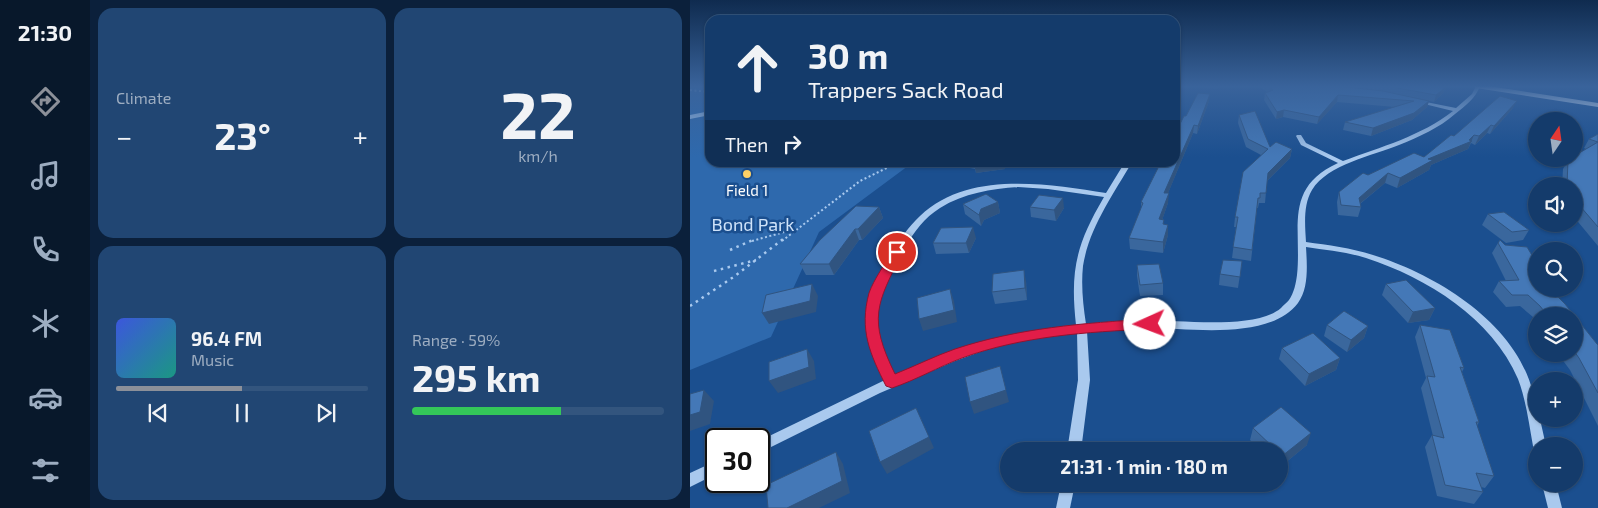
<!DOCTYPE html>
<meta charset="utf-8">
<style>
:root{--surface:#143b6b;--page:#214673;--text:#f1f3f6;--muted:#9dadc1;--line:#33557e;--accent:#8c9099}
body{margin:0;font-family:"Exo 2",sans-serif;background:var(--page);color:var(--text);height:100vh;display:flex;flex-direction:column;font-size:19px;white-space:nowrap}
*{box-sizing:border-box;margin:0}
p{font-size:16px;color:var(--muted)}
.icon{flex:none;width:28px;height:28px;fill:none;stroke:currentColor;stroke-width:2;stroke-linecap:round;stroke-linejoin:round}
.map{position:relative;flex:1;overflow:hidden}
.sheet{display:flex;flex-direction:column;gap:8px;padding:8px;background:#0b203b;width:600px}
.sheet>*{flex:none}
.guide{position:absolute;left:15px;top:15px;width:475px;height:152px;border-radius:15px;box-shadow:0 1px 4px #0004,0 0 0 1px var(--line);background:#143b6b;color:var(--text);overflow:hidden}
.needle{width:32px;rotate:13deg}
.fabs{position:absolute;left:838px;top:112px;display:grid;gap:10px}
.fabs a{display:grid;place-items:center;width:55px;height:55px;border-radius:50%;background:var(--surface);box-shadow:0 1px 4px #0004,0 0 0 1px var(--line);font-size:25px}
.speed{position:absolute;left:15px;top:428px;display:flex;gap:10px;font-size:25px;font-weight:700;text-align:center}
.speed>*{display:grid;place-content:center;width:65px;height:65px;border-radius:50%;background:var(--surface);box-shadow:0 1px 4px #0004,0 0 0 1px var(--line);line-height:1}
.speed .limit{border:2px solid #111;border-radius:8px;background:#fff;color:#111}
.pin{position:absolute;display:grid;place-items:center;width:42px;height:42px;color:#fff;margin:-21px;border:2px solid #fff;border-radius:50%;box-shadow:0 1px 5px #0007}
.me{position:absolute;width:55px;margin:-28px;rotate:268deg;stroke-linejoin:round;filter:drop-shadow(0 0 4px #0008)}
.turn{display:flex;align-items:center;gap:18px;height:105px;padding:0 20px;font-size:22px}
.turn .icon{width:65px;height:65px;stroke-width:2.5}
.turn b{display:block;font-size:35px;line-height:42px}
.then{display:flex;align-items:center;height:48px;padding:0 20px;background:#0003;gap:10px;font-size:19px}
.big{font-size:38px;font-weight:700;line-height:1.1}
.sheet .tile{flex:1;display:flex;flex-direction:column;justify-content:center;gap:8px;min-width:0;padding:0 18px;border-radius:15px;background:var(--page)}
.sheet .dial{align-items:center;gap:0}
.dial b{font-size:65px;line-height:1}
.song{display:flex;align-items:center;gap:15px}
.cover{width:60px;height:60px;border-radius:8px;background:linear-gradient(135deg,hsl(230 70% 55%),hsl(170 70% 35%))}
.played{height:5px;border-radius:2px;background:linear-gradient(90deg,var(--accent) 50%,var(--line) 50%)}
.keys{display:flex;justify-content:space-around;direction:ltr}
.heat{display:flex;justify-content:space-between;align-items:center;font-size:28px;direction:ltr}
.charge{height:8px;border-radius:4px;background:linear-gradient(90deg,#34c759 59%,var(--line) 0)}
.sheet .tiles{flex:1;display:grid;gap:8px;grid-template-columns:repeat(2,1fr)}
.trip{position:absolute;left:310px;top:442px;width:288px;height:50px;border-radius:25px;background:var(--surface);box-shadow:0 1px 4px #0004,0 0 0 1px var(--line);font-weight:700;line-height:50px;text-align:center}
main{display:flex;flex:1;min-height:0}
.tab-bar{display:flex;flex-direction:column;width:90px;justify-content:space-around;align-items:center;background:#08182b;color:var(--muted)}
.tab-bar .icon{width:35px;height:35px}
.tab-bar .selected{color:var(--accent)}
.tab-bar b{font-size:22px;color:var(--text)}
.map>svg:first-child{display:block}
</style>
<main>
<nav class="tab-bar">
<b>21:30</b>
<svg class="icon selected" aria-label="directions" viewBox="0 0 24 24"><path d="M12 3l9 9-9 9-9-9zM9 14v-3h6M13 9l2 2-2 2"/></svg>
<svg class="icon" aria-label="music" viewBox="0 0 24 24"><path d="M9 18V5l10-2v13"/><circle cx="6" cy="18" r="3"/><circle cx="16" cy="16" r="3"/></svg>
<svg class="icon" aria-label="phone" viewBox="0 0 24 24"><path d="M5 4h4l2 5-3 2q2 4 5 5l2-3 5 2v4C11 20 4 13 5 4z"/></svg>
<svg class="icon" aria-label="climate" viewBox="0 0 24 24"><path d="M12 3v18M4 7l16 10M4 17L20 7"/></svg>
<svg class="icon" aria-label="car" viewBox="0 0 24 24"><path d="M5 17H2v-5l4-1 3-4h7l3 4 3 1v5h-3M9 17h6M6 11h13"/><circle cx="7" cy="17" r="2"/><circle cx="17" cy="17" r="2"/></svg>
<svg class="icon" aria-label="filters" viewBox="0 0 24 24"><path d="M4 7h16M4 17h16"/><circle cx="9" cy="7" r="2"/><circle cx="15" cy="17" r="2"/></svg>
</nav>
<section class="sheet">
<div class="tiles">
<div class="tile"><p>Climate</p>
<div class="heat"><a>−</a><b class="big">23°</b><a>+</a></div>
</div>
<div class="tile dial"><b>22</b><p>km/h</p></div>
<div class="tile">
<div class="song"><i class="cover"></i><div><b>96.4 FM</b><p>Music</p></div></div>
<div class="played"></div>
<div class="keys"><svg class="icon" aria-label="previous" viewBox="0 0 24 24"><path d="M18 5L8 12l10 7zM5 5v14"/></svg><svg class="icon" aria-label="pause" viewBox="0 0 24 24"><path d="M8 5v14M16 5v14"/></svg><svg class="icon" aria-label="next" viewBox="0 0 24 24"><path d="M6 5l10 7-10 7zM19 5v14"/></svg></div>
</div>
<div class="tile"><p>Range · 59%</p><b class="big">295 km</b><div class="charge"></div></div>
</div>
</section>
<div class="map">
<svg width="908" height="508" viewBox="0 0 908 508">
<rect width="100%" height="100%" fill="#1b4f8f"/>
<polygon fill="#2e69ad" points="0,86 20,86 20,162 222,163 129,232 81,337 0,370"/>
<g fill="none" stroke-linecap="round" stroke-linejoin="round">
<g stroke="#a9c9ee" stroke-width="2" stroke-dasharray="2 2.5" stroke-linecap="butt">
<polyline points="0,90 20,92"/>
<polyline points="62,241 105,229"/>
<polyline points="92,241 170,181 209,162"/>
</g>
<g stroke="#a9c9ee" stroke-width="2.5" stroke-dasharray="2.5 4.5" stroke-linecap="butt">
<polyline points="40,250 65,239"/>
<polyline points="24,271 66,260"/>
<polyline points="0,306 45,276 93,239"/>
</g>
<g fill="#a9c9ee" fill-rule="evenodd">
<path d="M 786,86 L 790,86 C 786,98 775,106 765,114 C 749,128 729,137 709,145 C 682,156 638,164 622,190 C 613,205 615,225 616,242 C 638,245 661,248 683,255 C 754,277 846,335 846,419 L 850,419 L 856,446 L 846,446 L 846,451 L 843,446 C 839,424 836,400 828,379 C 802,318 737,278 676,258 C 657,252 636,250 616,247 C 617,265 619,288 608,303 C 579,341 500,328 458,328 C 438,328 417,329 397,331 L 400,380 L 391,451 L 377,451 L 388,380 L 387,332 L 322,343 L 298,349 L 265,361 L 190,393 L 69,453 L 69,441 L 195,380 C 172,336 169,309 195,265 C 204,248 216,229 230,216 C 278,170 358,184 416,193 L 435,162 L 442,162 C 423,195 399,228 393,266 C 391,285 393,305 396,324 C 416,322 436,320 457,320 C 489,320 566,330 591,308 C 593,305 597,303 599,300 C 604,293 606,283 607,275 C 612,229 593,188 648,163 L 611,145 L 606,136 L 607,135 L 611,135 L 616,143 L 653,161 C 691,147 731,136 763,111 L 726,102 L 726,100 L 766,108 L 782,94 ZM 328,187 L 358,189 L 414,197 C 386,245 380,270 386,325 C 322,332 263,350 205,376 C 176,325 184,295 215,247 C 225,231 234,218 250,208 C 274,193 301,189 328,187 Z"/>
<polygon points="20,111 20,115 0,119 0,115"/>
<polygon points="26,461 26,474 0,487 0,473"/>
<polygon points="371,484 385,484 380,508 366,508"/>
<polygon points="852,484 866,484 872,508 858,508"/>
</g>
<polygon fill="#f0f6ff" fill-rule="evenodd" points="783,86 799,86 908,103 908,107 786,88"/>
</g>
<g fill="#3a679d">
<polygon points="514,86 529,86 528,89 514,88"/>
<polygon points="569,86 749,86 756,87 753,93 744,102 739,101 737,107 722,120 681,136 653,130 655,122 705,107 647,102 627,124 593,117 586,119 574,100 575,93 577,92"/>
<polygon points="519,101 507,134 503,133 478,193 478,203 472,220 474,225 478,225 478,235 473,253 440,249 439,238 451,209 451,202"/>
<polygon points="823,108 800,134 797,133 785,145 781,143 778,149 741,165 739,170 707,188 695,183 670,204 671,207 668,217 648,215 647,202 649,192 678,175 734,157 764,136"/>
<polygon points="549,115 580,147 602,149 600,158 577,181 575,203 569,203 568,208 567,208 561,261 542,258 546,227 544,227 545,217 571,155 556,147 548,123"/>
<polygon points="908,134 908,246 884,217 884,186 872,186 873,169 878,160 896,149 894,148 899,139"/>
<polygon points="279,162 315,162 315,169 286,173 285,169 280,168"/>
<polygon points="308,202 310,213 294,220 291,226 275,214 273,204"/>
<polygon points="189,207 193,218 172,240 169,240 144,275 116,275 110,264"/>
<polygon points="340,207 374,208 366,221 341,217"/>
<polygon points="798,214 839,230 833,240 816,243 792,225"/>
<polygon points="286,238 279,253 246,254 243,243"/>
<polygon points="810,240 815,245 837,247 846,262 846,289 860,289 875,304 907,344 908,345 908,426 880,370 868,354 884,354 884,316 846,316 846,322 843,317 830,306 816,307 803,292 809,281 816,281 802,253 808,243"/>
<polygon points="552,261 548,288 529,285 530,274"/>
<polygon points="447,265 473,283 473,295 450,296 447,276"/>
<polygon points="336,281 337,300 305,304 302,292"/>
<polygon points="696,284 745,308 739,320 718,323 692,295"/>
<polygon points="637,325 678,326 674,338 657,352 634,336"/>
<polygon points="730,325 774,368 772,372 789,422 787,426 804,476 795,488 791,487 793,492 784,504 747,496 735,447 742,435 743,436 731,388 736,378 725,337"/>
<polygon points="592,348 650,358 646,370 615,386 589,359"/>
<polygon points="563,428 617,445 589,468 589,451 572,451 560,440"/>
<polygon points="484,484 509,484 485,488"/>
</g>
<g fill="#305480">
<polygon points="756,87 753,93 744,102 746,95"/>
<polygon points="520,94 519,101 507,134 508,126"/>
<polygon points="648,95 647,102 627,124 629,117"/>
<polygon points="739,101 737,107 722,120 681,136 683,128"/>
<polygon points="827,101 823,108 800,134 804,126"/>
<polygon points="594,110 593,117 586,119 587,112"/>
<polygon points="504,125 503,133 474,203 474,193"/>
<polygon points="801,125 797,133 785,145 789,136"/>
<polygon points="784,135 778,149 741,165 739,170 707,188 710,178 738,159 779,140"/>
<polygon points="602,149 600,158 576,182 578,173"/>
<polygon points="289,162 315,162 315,169 286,173 284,163"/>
<polygon points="698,173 695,183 667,206 669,198"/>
<polygon points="479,193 478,203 469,229 469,219"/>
<polygon points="373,198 374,208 366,221 364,210"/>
<polygon points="308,202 310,213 294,220 291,226 289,215 291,209"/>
<polygon points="189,207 193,218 172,240 168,229"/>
<polygon points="478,225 478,235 473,253 473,242"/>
<polygon points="283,227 286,238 279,253 276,243"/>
<polygon points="165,229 169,240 144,275 139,264"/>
<polygon points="334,270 336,281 337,300 335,288"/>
<polygon points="122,284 128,296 126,312 79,324 72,313"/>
<polygon points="260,289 264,301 267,322 233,331 229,319"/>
<polygon points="745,308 739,320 718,323 723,312"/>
<polygon points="678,326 674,338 657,352 661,340"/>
<polygon points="117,349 124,361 126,379 88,393 79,381"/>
<polygon points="650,358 646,370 615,386 619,374"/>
<polygon points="14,390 24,401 20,424 0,431 0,415"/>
<polygon points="316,390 319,402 284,414 280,402"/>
<polygon points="621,433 617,445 589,468 592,456"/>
<polygon points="239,437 244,448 197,474 190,462"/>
<polygon points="146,452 153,464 160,493 129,508 97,508"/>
</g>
<g fill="#4478b7" stroke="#305480">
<polygon points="578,86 648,86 693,91 739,101 724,113 683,128 655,122 724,101 648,95 629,117 594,110 587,112 575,93 583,90"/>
<polygon points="696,86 749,86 756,87 746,95"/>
<polygon points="508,93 520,94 508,126 504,125 474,193 479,193 469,219 474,220 473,224 478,225 473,242 439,238 453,203 451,202 471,162 485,162 485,134 494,116 496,116"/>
<polygon points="810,96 827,101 804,126 801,125 789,136 784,135 779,140 782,141 738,159 743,160 710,178 698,173 669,198 671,207 651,205 649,192 673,173 678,175 724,153 734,157 761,135 764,136"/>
<polygon points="565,111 580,147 586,142 602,149 578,173 576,193 570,193 570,198 568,198 562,250 543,247 548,217 545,217 553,172 578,149 558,139 549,115"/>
<polygon points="908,134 908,227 884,199 884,186 877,186 878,160 880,159 884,159 884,156 908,142 899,139"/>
<polygon points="296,194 308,202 291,209 289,215 273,204"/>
<polygon points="349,195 373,198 364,210 340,207"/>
<polygon points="166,206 189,207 168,229 165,229 139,264 110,264 130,240"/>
<polygon points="814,212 839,230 822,232 798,214"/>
<polygon points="283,227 276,243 243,243 251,228"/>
<polygon points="810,240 815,245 837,247 846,262 846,268 838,267 846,276 846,289 860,289 875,304 907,344 908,345 908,393 889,358 884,351 884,316 858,316 850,306 838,295 822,295 809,281 829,280 808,243"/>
<polygon points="533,260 552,261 550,277 530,274"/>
<polygon points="469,264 473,283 450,285 447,265"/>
<polygon points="334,270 335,288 302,292 303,274"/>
<polygon points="716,280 745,308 723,312 696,284"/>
<polygon points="122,284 120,301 72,313 76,295"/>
<polygon points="260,289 264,310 229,319 227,298"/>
<polygon points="654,311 678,326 661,340 637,325"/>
<polygon points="730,325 760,330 774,368 770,367 789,422 786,422 804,476 786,473 793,492 755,485 742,435 754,438 737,376 745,377"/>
<polygon points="623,333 650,358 619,374 592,348"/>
<polygon points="117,349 119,367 79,381 79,362"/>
<polygon points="310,366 316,390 280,402 275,377"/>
<polygon points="14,390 10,412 0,415 0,394"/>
<polygon points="591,407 621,433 592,456 589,453 589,451 587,451 563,428"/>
<polygon points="226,408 239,437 190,462 179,431"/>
<polygon points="532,441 535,451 480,451 479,449"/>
<polygon points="146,452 152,481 97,508 78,508 76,485"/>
</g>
<linearGradient id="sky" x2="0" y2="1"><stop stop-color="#0f2b4f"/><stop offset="0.55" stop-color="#39639b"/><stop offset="1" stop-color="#39639b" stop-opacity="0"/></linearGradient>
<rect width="908" height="157" fill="url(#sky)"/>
<path fill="#e11d48" stroke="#92132f" d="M 207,248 L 213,252 C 186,304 178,319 205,374 C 225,366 245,356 265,349 C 328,328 394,323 460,319 L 465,320 L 467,324 L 465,327 L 460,329 C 397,332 332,336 272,358 C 248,367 226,380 202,388 L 196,386 C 180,354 169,330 179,293 C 184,279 195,264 202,252 Z"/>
<circle fill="#ffd166" stroke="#1b4f8f" stroke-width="2" cx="57" cy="174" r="5"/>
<g text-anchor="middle" stroke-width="5" stroke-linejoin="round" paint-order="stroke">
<g font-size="15" fill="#fff" stroke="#1b4f8f">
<text x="57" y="196">Field 1</text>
</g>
<g font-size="18" fill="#cfe3fa" stroke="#1b4f8f">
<text x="63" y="231">Bond Park</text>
</g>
</g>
</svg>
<div class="fabs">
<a><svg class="needle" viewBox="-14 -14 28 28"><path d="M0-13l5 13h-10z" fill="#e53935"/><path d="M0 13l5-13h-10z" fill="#9dadc1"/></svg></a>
<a><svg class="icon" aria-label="sound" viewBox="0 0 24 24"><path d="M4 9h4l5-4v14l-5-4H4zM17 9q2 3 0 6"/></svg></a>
<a><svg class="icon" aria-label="search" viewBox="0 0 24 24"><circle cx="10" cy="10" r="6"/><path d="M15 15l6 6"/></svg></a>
<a><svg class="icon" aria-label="layers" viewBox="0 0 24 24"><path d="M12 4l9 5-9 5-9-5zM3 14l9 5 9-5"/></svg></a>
<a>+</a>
<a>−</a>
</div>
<div class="speed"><div class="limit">30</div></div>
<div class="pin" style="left:207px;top:252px;background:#d93025"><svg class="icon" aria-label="arrive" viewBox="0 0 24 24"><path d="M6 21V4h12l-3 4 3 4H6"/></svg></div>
<svg class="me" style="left:460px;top:324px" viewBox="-20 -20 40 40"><circle r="19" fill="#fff"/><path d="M0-13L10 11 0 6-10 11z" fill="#e11d48"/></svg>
<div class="trip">21:31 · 1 min · 180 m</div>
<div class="guide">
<div class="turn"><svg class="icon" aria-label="ahead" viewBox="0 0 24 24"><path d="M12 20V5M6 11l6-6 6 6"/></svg><div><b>30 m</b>Trappers Sack Road</div></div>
<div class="then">Then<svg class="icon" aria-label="right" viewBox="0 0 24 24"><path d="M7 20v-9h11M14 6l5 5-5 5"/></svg></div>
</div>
</div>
</main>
